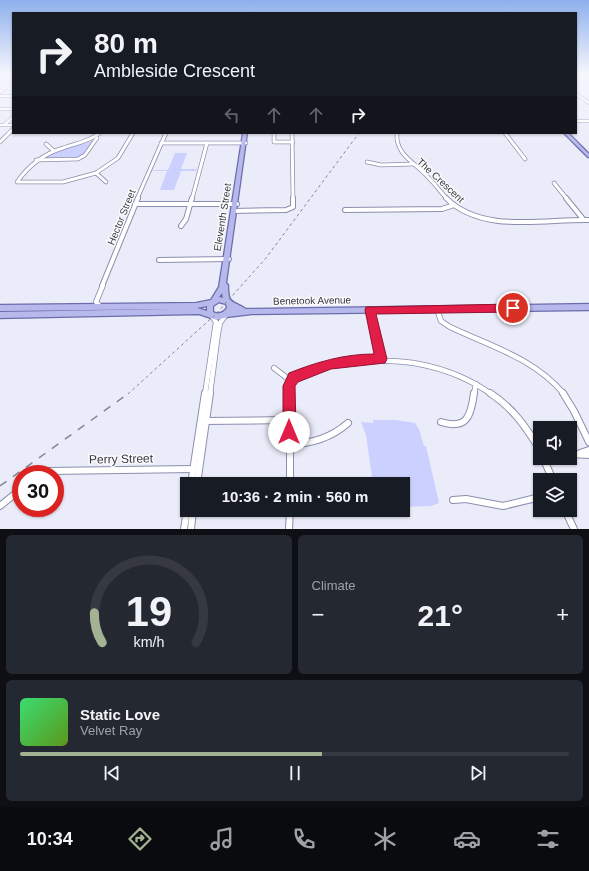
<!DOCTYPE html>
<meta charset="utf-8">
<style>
:root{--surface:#171b24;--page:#242831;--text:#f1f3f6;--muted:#9ea1a6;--line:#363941;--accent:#a2b293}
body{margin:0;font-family:Arial,sans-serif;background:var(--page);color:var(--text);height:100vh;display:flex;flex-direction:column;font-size:15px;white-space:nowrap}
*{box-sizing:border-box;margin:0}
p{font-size:13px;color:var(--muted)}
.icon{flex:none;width:22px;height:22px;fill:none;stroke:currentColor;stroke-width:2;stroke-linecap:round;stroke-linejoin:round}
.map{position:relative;height:529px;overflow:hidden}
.panel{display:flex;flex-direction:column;gap:6px;padding:6px;background:#0d0f14;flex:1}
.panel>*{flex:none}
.hud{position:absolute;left:12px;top:12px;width:565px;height:122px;border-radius:0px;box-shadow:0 1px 3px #0004;background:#171b24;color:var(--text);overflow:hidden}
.tools{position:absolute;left:533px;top:421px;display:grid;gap:8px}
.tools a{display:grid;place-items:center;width:44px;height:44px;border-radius:0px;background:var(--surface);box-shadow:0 1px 3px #0004;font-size:20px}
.speed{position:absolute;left:12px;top:465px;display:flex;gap:8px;font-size:20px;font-weight:700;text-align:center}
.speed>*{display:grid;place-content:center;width:52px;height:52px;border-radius:50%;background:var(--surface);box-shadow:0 1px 3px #0004;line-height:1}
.speed .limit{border:6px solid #d22;background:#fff;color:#111}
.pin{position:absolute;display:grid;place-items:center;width:34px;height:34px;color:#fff;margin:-17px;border:2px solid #fff;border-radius:50%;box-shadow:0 1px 4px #0007}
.me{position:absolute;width:44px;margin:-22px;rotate:0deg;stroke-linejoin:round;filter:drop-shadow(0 0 3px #0008)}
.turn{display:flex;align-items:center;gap:14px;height:84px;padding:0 16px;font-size:18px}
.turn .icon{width:52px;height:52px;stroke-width:2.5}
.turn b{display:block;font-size:28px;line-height:34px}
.lanes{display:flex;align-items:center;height:38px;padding:0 16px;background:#0003;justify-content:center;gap:20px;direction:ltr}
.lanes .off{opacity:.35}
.big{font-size:30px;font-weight:800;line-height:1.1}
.panel .tile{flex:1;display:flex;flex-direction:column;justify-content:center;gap:6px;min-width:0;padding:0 14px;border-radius:6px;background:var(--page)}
.panel .dial{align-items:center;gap:0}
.dial svg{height:104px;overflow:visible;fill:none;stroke:var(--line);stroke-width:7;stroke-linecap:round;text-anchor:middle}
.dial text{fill:var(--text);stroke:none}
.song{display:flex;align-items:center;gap:12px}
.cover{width:48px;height:48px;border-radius:6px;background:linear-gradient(135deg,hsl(140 70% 55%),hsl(90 70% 35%))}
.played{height:4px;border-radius:2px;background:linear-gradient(90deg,var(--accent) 55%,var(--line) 55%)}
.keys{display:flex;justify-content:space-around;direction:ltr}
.heat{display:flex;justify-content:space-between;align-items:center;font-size:22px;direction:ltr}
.panel .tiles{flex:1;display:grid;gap:6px;grid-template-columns:1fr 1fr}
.tile:last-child{grid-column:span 2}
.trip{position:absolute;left:180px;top:477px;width:230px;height:40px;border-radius:0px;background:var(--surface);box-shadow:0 1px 3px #0004;font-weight:800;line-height:40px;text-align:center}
.tabs{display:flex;height:64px;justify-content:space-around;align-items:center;background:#090b0e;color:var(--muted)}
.tabs .icon{width:28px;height:28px}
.tabs .selected{color:var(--accent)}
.tabs b{font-size:18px;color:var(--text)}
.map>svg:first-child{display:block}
</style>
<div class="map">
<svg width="589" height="529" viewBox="0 0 589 529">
<rect width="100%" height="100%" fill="#ebecfa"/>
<g fill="#ccd0fe">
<polygon points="94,140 86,153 78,158 40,158 73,146"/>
<polygon points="175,153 187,153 181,169 197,169 196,171 181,171 174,190 160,190 167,171 152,171 153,170 168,170"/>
<polygon points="373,420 396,420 415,423 419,429 424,446 426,446 439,503 431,506 403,507 403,484 373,484 366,435 361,422 373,423"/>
</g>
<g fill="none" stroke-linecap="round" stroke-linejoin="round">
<defs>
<g id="minor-far4">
<polyline points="0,92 13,81"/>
<polyline points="576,94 589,103"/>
<polyline points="0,96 13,96"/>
<polyline points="0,109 13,109"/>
<polyline points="576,121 589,121"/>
<polyline points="0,125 13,125"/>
<polyline points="4,125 13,117"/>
</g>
<g id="minor-far3">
<path d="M 100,133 C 88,142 77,143 63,148 C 43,154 29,165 17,182 L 63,182 L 96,173 L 118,158 L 133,133"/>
<polyline points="274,133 274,142 293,142"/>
<polyline points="292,133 293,199"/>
<path d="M 397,133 C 395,154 414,162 426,175 C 434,183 440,191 447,199"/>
<polyline points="505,133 525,159"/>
<polyline points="0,142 13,129"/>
<polyline points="161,143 246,143"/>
<polyline points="46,144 54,151"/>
<polyline points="36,160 78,159 85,155 97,138"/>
<polyline points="367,162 381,165 414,164"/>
<polyline points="96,173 106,182"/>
<polyline points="554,183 567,199"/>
<polyline points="137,199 166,133"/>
<polyline points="192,199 207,143"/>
</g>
<g id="minor-far2">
<path d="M 446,198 C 482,234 544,219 589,220"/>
<polyline points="566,198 583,219"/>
<polyline points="135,204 237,204"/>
<polyline points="345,210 442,209 454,205"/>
<polyline points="233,211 286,210 293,207 293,198"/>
<polyline points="181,226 186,219 192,198"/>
<polyline points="159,260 229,259"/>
<polyline points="102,286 138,198"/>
</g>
<g id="minor-far1">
<polyline points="101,307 96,302 103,285"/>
<path d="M 437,309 L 441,321 L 450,327 C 490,346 534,358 564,394"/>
<polyline points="370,310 381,359"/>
<polyline points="274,368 291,381"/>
<polyline points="205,394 216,322 212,316"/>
<polyline points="210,394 218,333 220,323 225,316"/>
<path d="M 290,394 C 290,390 289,385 291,382 C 302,356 396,359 419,364 C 445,369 470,379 491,394"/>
<polyline points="474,394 476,384"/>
</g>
<g id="minor">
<polyline points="290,393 290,484"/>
<path d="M 490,393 C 513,408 526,427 540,450"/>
<polyline points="563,393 574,411 589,442"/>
<polyline points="203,421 289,420"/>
<path d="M 441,422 C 467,430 471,416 474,393"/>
<path d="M 289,444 C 311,444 331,438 348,423"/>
<polyline points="580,453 589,450"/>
<polyline points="570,454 589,455"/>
<polyline points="543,458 553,480"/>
<polyline points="44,474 49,471 194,469"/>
<polyline points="191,484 205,393"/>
<polyline points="197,484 210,393"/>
<polyline points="453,500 466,499 503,506 540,497"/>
<polyline points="0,506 21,489"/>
<polyline points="348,510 359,512"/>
<polyline points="565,510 574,529"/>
<polyline points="184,529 187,510"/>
<polyline points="191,529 193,510"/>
<polyline points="289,529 290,510"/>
</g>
<g id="major">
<path d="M 243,133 L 247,133 L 226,283 L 228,285 C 228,305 232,300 246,309 L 589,304 L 589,310 L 252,314 L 227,317 L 217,320 L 199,314 L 0,318 L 0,312 L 169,309 L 0,311 L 0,305 L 196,303 L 211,300 L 219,287 ZM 222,293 L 223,298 L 219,297 ZM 219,302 L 222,303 L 226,304 L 227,308 C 223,313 219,315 213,312 L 213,306 ZM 207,306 L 207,311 L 197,308 Z"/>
<polygon points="564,133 568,133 589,154 589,157 588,157"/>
</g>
</defs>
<use href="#minor-far4" stroke="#8b8ead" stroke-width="3.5"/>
<use href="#minor-far3" stroke="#8b8ead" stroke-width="4.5"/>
<use href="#minor-far2" stroke="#8b8ead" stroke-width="6"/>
<use href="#minor-far1" stroke="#8b8ead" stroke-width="6"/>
<use href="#minor" stroke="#8b8ead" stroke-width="8"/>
<use href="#major" stroke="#6b6daa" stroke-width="2.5"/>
<use href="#minor-far4" stroke="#fff" stroke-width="2.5"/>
<use href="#minor-far3" stroke="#fff" stroke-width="3"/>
<use href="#minor-far2" stroke="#fff" stroke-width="4"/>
<use href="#minor-far1" stroke="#fff" stroke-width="4.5"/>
<use href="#minor" stroke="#fff" stroke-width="6"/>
<use href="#major" fill="#b7b8ec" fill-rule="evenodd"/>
<polyline stroke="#858693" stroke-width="1" stroke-dasharray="3 3" stroke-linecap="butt" points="128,394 217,313 266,258 359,133"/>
<polyline stroke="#858693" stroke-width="1.5" stroke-dasharray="8 8" stroke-linecap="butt" points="0,486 129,393"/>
</g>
<linearGradient id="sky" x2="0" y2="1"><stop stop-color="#8db0ec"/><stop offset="0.5" stop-color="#f6f6fd"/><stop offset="1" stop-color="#f6f6fd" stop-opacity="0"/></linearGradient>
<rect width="589" height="148" fill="url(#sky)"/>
<path fill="#e11d48" stroke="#92132f" d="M 513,304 L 518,308 L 513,312 L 376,314 L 387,359 L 385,363 L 331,369 L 298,382 L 295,386 L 296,432 L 294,436 L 289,438 L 285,436 L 283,432 L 283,386 L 289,373 C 317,362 344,354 374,354 L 365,310 L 366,307 Z"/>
<g text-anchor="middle" stroke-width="3" stroke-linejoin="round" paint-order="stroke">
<g font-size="10" fill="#383946" stroke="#fbfbfb">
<text transform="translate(441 180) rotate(43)" y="4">The Crescent</text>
<text transform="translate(121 217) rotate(-68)" y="4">Hector Street</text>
<text transform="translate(222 217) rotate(-81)" y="4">Eleventh Street</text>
<text transform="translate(312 300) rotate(-1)" y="4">Benetook Avenue</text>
</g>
<g font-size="12" fill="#383946" stroke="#fbfbfb">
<text transform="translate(121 459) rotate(-1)" y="4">Perry Street</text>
</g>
</g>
</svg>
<div class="tools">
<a><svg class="icon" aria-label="sound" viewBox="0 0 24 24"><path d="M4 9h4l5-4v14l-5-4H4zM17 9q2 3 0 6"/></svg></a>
<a><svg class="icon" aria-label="layers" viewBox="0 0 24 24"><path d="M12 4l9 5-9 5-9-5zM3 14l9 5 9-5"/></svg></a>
</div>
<div class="speed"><div class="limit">30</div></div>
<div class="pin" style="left:513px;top:308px;background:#d93025"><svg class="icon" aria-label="arrive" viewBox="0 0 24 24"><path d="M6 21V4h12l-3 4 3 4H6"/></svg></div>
<svg class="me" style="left:289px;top:432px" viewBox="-20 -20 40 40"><circle r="19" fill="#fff"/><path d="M0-13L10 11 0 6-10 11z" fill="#e11d48"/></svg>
<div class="trip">10:36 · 2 min · 560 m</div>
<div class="hud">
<div class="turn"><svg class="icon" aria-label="right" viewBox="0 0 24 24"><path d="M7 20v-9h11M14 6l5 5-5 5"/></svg><div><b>80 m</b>Ambleside Crescent</div></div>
<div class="lanes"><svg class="icon off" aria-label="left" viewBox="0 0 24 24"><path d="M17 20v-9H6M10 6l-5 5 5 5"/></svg><svg class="icon off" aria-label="ahead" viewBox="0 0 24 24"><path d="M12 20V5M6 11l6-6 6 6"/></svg><svg class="icon off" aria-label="ahead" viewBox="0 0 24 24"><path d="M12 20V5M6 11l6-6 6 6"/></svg><svg class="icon" aria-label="right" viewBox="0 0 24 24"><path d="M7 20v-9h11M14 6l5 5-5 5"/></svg></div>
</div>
</div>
<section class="panel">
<div class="tiles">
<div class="tile dial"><svg viewBox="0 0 100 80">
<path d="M14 69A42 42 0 1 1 86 69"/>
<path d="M14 69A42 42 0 0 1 8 46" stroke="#a2b293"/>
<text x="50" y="56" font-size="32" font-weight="700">19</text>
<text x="50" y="72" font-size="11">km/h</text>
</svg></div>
<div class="tile"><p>Climate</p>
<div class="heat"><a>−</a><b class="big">21°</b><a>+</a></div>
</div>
<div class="tile">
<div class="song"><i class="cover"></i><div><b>Static Love</b><p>Velvet Ray</p></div></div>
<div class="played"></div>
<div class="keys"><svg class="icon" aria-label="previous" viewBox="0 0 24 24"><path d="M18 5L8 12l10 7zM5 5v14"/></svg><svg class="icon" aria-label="pause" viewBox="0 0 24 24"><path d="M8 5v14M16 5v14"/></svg><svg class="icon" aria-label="next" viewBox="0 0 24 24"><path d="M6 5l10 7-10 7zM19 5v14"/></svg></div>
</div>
</div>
</section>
<nav class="tabs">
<b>10:34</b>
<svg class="icon selected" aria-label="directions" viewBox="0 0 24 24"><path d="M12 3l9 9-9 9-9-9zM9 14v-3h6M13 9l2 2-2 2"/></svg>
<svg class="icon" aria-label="music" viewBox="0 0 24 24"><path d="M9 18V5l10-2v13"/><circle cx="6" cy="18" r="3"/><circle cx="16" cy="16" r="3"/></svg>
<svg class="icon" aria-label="phone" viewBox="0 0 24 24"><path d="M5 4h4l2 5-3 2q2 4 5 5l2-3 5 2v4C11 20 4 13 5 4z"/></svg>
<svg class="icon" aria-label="climate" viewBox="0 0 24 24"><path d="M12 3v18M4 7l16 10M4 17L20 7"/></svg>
<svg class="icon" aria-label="car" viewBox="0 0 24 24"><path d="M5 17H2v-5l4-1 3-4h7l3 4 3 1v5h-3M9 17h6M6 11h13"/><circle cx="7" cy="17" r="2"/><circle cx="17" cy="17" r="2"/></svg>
<svg class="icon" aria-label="filters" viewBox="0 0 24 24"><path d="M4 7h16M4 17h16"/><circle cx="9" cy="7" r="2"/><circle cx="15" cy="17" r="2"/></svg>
</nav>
